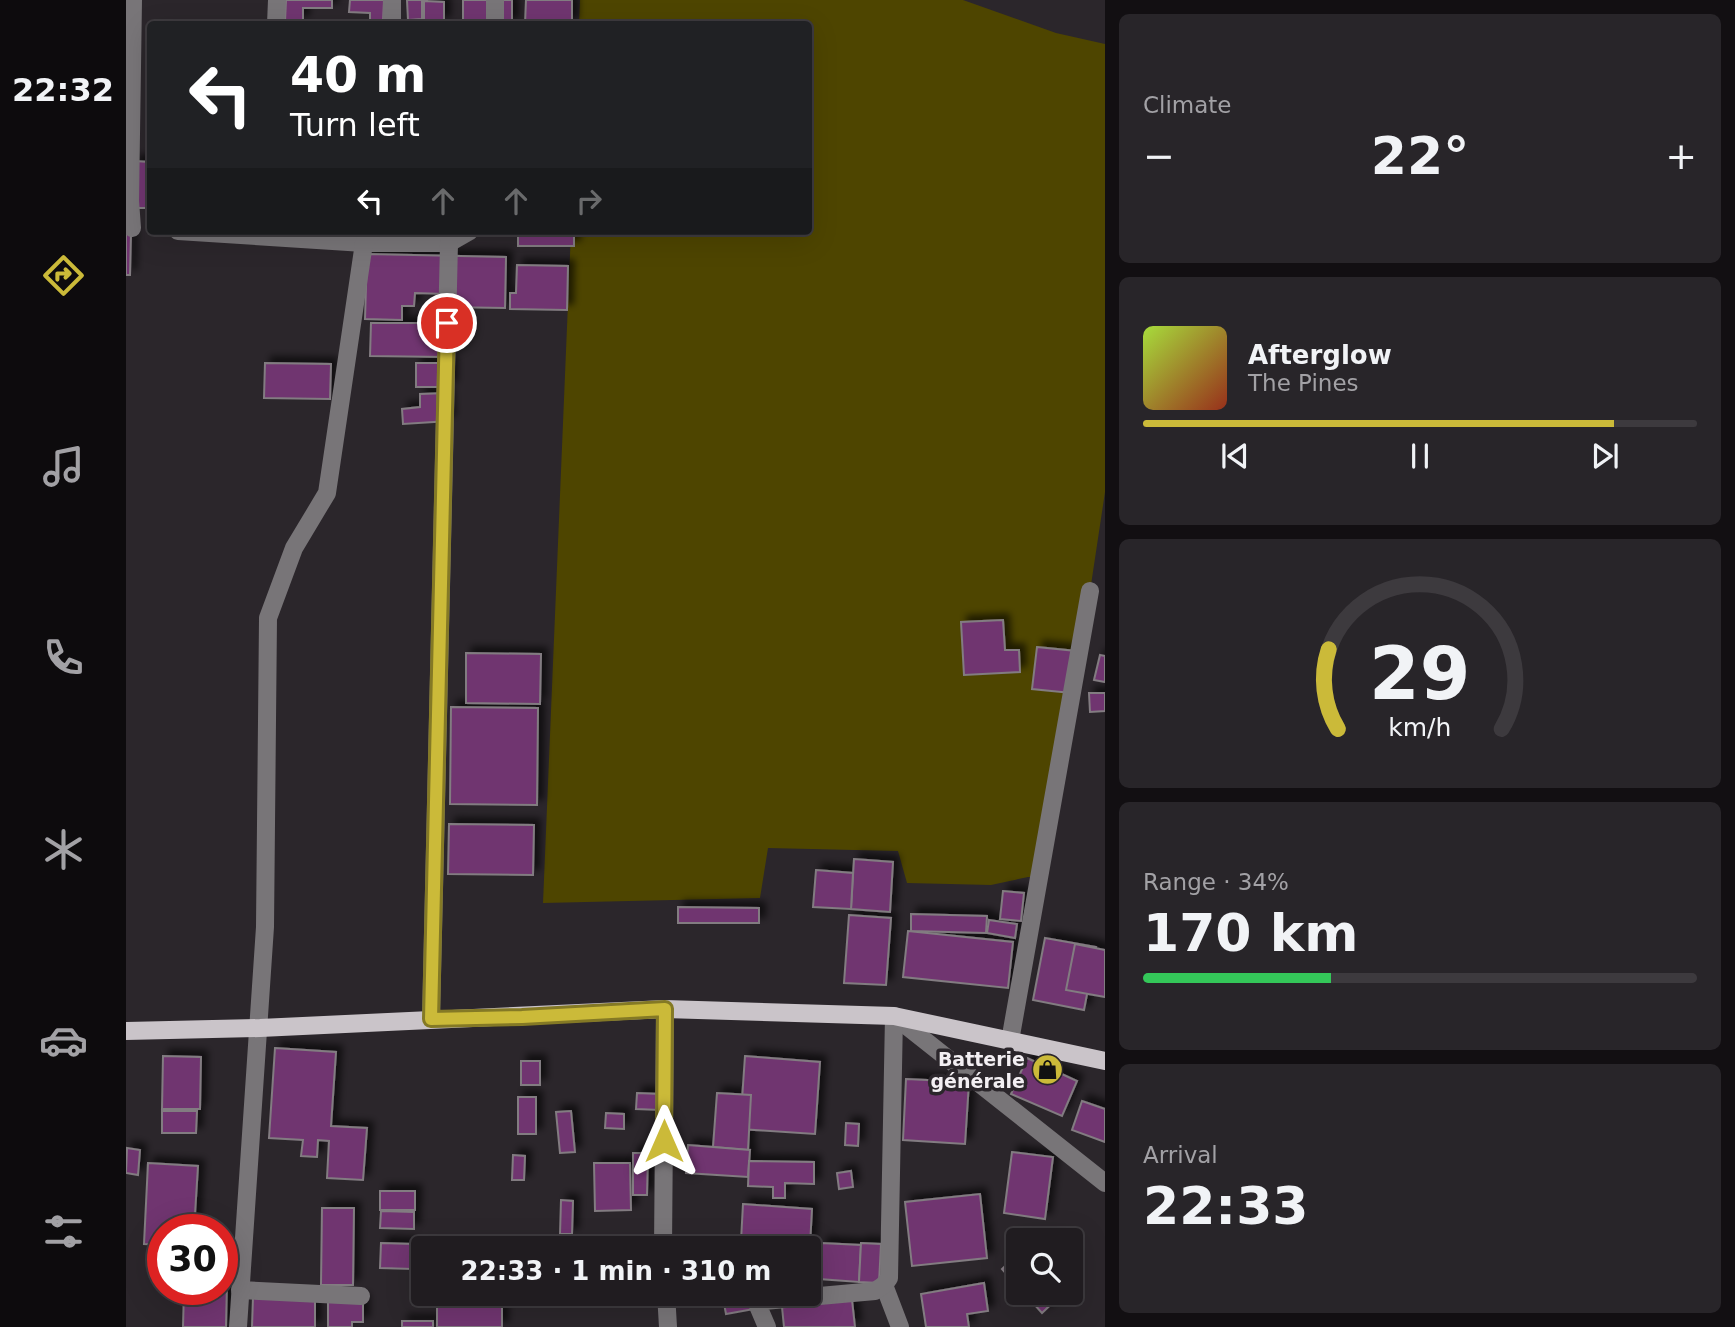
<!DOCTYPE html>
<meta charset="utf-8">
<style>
:root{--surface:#201c20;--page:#282529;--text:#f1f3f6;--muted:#a2a1a5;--line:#3d3a3e;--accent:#cbba39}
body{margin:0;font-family:"DejaVu Sans",sans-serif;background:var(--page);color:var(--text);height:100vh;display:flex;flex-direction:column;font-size:26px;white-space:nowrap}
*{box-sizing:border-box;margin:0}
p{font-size:23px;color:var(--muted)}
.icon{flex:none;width:38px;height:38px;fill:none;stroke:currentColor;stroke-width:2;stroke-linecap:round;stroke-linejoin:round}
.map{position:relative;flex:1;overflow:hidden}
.drawer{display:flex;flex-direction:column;gap:14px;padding:14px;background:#120f12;width:630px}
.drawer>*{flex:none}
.guide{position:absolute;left:21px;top:21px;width:665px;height:214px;border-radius:7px;box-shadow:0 7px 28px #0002,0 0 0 2px var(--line);background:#202124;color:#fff;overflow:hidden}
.buttons{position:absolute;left:880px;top:1228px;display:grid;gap:14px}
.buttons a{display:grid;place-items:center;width:77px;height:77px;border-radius:7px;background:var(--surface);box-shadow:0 7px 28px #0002,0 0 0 2px var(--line);font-size:35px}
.speed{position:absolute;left:21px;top:1214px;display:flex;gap:14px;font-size:35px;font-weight:700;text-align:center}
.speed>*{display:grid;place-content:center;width:91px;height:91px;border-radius:50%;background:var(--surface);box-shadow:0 7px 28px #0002,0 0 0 2px var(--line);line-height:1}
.speed .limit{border:10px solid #d22;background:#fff;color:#111}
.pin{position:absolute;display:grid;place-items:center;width:60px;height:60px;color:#fff;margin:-30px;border:4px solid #fff;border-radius:50%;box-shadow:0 2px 7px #0007}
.me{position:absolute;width:77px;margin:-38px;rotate:0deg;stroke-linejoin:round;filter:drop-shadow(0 0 5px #0008)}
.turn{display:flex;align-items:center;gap:24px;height:147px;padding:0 28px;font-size:32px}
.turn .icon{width:91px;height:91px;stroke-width:2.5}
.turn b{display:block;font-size:49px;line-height:60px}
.lanes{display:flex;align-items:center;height:66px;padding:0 28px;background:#0003;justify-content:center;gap:35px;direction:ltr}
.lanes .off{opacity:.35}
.big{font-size:52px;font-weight:700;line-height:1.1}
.drawer .card{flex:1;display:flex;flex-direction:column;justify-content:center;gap:10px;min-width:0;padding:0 24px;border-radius:10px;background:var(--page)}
.drawer .dial{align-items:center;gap:0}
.dial svg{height:182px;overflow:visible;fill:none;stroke:var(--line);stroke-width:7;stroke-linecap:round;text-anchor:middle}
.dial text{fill:var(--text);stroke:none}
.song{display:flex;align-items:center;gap:21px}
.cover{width:84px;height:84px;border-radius:10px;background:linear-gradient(135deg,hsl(80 70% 55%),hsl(10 70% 35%))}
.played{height:7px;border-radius:4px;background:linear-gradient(90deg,var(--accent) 85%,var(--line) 85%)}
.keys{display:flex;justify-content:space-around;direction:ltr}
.heat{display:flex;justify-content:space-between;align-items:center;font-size:38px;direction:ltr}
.charge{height:10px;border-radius:5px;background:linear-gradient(90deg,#34c759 34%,var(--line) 0)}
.trip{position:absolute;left:285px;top:1236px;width:410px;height:70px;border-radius:7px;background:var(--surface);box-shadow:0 7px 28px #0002,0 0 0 2px var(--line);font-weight:700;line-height:70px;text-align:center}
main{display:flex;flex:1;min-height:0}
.tab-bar{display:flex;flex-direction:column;width:126px;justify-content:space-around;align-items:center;background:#0d0b0d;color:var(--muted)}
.tab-bar .icon{width:49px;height:49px}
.tab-bar .active{color:var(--accent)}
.tab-bar b{font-size:32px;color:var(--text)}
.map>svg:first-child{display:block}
</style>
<main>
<nav class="tab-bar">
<b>22:32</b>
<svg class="icon active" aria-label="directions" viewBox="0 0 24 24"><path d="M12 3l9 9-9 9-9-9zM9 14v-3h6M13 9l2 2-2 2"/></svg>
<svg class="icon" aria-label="music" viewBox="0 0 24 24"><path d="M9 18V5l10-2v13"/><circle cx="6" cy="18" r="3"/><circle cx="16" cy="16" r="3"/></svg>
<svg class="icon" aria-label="phone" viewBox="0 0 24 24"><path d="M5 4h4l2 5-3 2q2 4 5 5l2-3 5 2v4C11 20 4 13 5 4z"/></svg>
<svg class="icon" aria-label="climate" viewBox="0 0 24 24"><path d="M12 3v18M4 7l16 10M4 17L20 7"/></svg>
<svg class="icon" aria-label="car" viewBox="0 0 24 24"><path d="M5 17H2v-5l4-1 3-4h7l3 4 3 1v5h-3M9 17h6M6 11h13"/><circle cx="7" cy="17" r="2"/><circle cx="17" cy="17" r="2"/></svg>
<svg class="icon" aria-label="filters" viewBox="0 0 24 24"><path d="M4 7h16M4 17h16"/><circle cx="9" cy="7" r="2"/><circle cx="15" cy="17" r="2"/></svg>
</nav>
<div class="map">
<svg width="979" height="1327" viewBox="0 0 979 1327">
<defs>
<filter id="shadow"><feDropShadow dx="6" dy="-6" stdDeviation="3.5" flood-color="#0009"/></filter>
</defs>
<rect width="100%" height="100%" fill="#2b262b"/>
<polygon fill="#4e4500" points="454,0 837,0 930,33 979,44 979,492 921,877 902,877 865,885 781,883 772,851 642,848 634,898 417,903 445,231 682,231 682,24 453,24"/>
<g fill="#70356f" stroke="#827b81" stroke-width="2" filter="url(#shadow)">
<polygon points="160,0 206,0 206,8 177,8 177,21 159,21"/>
<polygon points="224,0 258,0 257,21 244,20 244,13 223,12"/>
<polygon points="281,0 302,0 296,0 296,19 282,20"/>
<polygon points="337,0 386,0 386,24 366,24 366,21 337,20"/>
<polygon points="400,0 446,0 446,24 399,24"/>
<polygon points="298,1 318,2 318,22 298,22"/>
<polygon points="8,161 24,162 24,208 7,208"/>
<rect x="392" y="231" width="56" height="15"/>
<polygon points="0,233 5,233 4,275 0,275"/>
<polygon points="241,254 380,257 379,308 319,307 319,294 289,293 288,306 276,306 276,320 239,319"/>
<polygon points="391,265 442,266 441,310 384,309 384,293 390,293"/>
<polygon points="245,323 293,323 294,333 319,334 319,357 244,356"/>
<polygon points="139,363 205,364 204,399 138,398"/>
<rect x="290" y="363" width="35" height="24"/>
<polygon points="321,393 323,421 277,424 276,409 294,407 294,394"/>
<polygon points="877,620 879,650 893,650 894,672 838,675 835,622"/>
<polygon points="911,647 950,651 945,693 906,689"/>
<polygon points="340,653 415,654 414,704 340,703"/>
<polygon points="974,655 979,656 979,682 968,680"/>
<polygon points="963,693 979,693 979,711 964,712"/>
<polygon points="325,707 412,708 411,805 324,804"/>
<polygon points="323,824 408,825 407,875 322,874"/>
<polygon points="728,859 767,862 764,912 725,909"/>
<polygon points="690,870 727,873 725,909 687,907"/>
<polygon points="877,891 898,893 895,921 874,919"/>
<polygon points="552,907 633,908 633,923 552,923"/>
<polygon points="785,914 861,916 860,933 785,931"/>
<polygon points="723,915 765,918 760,985 718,983"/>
<polygon points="863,920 891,924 889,938 861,933"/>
<polygon points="782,931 887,942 882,988 777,977"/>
<polygon points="919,938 970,947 958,1010 907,1000"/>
<polygon points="949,944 979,950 979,997 940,990"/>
<polygon points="149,1048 210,1052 205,1126 241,1128 237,1180 201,1178 203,1141 192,1140 191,1157 175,1156 177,1140 143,1138"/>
<polygon points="37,1056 75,1057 74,1109 36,1109"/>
<polygon points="619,1056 694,1062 689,1134 614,1129"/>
<polygon points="901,1058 951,1081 936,1116 885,1094"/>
<rect x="395" y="1061" width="19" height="24"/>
<polygon points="780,1079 843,1082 839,1144 777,1140"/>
<polygon points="511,1093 535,1094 534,1110 510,1109"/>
<polygon points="591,1093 625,1095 622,1150 587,1147"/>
<rect x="392" y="1097" width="18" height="37"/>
<polygon points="956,1101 979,1109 979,1142 946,1130"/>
<polygon points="36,1111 71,1111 70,1133 36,1133"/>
<polygon points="445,1111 449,1152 434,1153 430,1112"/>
<polygon points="480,1113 498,1114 498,1129 479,1128"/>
<polygon points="720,1123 733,1124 732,1146 719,1145"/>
<polygon points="562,1145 624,1150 622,1177 560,1173"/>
<polygon points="1,1148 14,1150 12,1175 0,1173"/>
<polygon points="886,1152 927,1157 919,1219 878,1213"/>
<polygon points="507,1153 522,1153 521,1195 507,1195"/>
<polygon points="387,1155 399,1156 398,1180 386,1180"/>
<polygon points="623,1161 688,1162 688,1184 659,1183 659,1198 647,1198 647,1187 622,1186"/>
<polygon points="22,1163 72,1166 68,1230 37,1230 37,1245 18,1244"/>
<polygon points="468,1163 504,1163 505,1210 469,1211"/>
<polygon points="725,1171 727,1187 713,1189 711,1173"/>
<rect x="254" y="1191" width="35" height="19"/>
<polygon points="854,1194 861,1258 786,1266 779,1202"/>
<polygon points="435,1200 447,1201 446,1234 434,1234"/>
<polygon points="617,1204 686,1209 684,1245 615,1241"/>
<polygon points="196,1208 228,1208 227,1285 195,1285"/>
<polygon points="255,1211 288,1212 288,1229 254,1228"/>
<polygon points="255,1243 287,1244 287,1269 254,1268"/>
<polygon points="695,1243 735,1245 733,1282 693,1279"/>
<polygon points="735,1243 755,1244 753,1283 733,1282"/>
<polygon points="892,1254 892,1287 876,1269"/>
<polygon points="96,1280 101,1281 100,1327 57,1327 58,1290 96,1290"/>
<polygon points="858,1283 862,1311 841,1314 843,1327 800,1327 795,1294"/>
<polygon points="417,1293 479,1293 479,1298 417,1301"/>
<polygon points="596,1293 625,1293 628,1309 600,1314"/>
<polygon points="898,1293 937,1293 916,1313"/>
<rect x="311" y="1294" width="65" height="33"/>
<polygon points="127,1297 189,1298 189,1327 126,1327"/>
<polygon points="202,1300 237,1300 237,1322 226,1322 226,1327 202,1327"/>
<polygon points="726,1300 729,1327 658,1327 656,1307"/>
<rect x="276" y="1321" width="31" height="6"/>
</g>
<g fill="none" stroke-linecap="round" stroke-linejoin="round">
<g stroke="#787578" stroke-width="18">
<polyline points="150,24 151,0"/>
<polyline points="266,24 266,0"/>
<polyline points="369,24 369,0"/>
<polyline points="6,228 4,201 7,0"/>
<polyline points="52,231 238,243 323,243 344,231"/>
<polyline points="768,1016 979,1183"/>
<polyline points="305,1019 323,243"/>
<polyline points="884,1041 964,591"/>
<polyline points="537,1248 539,1009"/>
<polyline points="758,1285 774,1327"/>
<polyline points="114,1290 235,1296"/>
<polyline points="540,1293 542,1327"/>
<polyline points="112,1327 139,927 142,618 168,548 201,493 238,243 247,231"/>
<polyline points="641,1327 632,1306 638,1301 749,1291 758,1285 763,1278 768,1016"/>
</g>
<polyline stroke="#cac4c9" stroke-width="18" points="0,1031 134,1028 539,1009 768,1016 979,1061"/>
</g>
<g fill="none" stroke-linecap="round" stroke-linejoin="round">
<defs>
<polyline id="route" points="321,323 305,1019 396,1017 539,1009 538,1141"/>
</defs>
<use href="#route" stroke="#847925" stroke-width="18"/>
<use href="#route" stroke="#cbba39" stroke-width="12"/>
</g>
<defs>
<symbol id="shop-disc" viewBox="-11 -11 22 22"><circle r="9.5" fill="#cbba39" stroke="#2b262b"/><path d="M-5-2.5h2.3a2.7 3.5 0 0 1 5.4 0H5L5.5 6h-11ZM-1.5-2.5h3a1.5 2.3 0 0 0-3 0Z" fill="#111"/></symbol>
</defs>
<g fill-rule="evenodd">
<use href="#shop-disc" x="904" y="1052" width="35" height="35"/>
</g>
<g text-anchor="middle" stroke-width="7" stroke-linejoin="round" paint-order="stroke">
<g font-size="19" font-weight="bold" fill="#f3eff3" stroke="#2b262b" text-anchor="end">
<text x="899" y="1066">Batterie<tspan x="899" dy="22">générale</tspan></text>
</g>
</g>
</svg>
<div class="buttons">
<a><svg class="icon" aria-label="search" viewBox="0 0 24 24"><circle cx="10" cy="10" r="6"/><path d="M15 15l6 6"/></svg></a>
</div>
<div class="speed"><div class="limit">30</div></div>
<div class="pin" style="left:321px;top:323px;background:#d93025"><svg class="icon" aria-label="arrive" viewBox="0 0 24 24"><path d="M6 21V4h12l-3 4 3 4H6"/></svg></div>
<svg class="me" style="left:538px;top:1141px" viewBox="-20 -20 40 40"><path d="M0-17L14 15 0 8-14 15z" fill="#cbba39" stroke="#fff" stroke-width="4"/></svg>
<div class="trip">22:33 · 1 min · 310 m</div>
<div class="guide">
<div class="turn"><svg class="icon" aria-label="left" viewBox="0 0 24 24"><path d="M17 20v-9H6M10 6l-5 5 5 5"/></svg><div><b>40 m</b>Turn left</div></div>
<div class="lanes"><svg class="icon" aria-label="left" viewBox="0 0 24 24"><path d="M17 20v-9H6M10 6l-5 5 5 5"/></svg><svg class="icon off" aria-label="ahead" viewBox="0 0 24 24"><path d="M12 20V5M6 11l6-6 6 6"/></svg><svg class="icon off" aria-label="ahead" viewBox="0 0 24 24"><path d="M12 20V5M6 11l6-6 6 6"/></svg><svg class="icon off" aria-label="right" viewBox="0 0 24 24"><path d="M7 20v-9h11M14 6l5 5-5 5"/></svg></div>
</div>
</div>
<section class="drawer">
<div class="card"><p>Climate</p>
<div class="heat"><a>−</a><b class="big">22°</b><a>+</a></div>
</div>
<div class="card">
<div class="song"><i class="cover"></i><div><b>Afterglow</b><p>The Pines</p></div></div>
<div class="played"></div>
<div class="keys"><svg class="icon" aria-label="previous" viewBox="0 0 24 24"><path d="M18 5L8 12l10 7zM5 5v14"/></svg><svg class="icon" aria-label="pause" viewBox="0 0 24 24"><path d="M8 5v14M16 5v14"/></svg><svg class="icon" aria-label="next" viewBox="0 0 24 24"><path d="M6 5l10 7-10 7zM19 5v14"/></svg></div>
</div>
<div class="card dial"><svg viewBox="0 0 100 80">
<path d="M14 69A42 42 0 1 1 86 69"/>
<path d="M14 69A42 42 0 0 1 10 34" stroke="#cbba39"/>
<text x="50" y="56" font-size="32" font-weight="700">29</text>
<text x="50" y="72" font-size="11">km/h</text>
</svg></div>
<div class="card"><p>Range · 34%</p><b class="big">170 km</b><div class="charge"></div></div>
<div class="card"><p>Arrival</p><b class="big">22:33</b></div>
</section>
</main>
